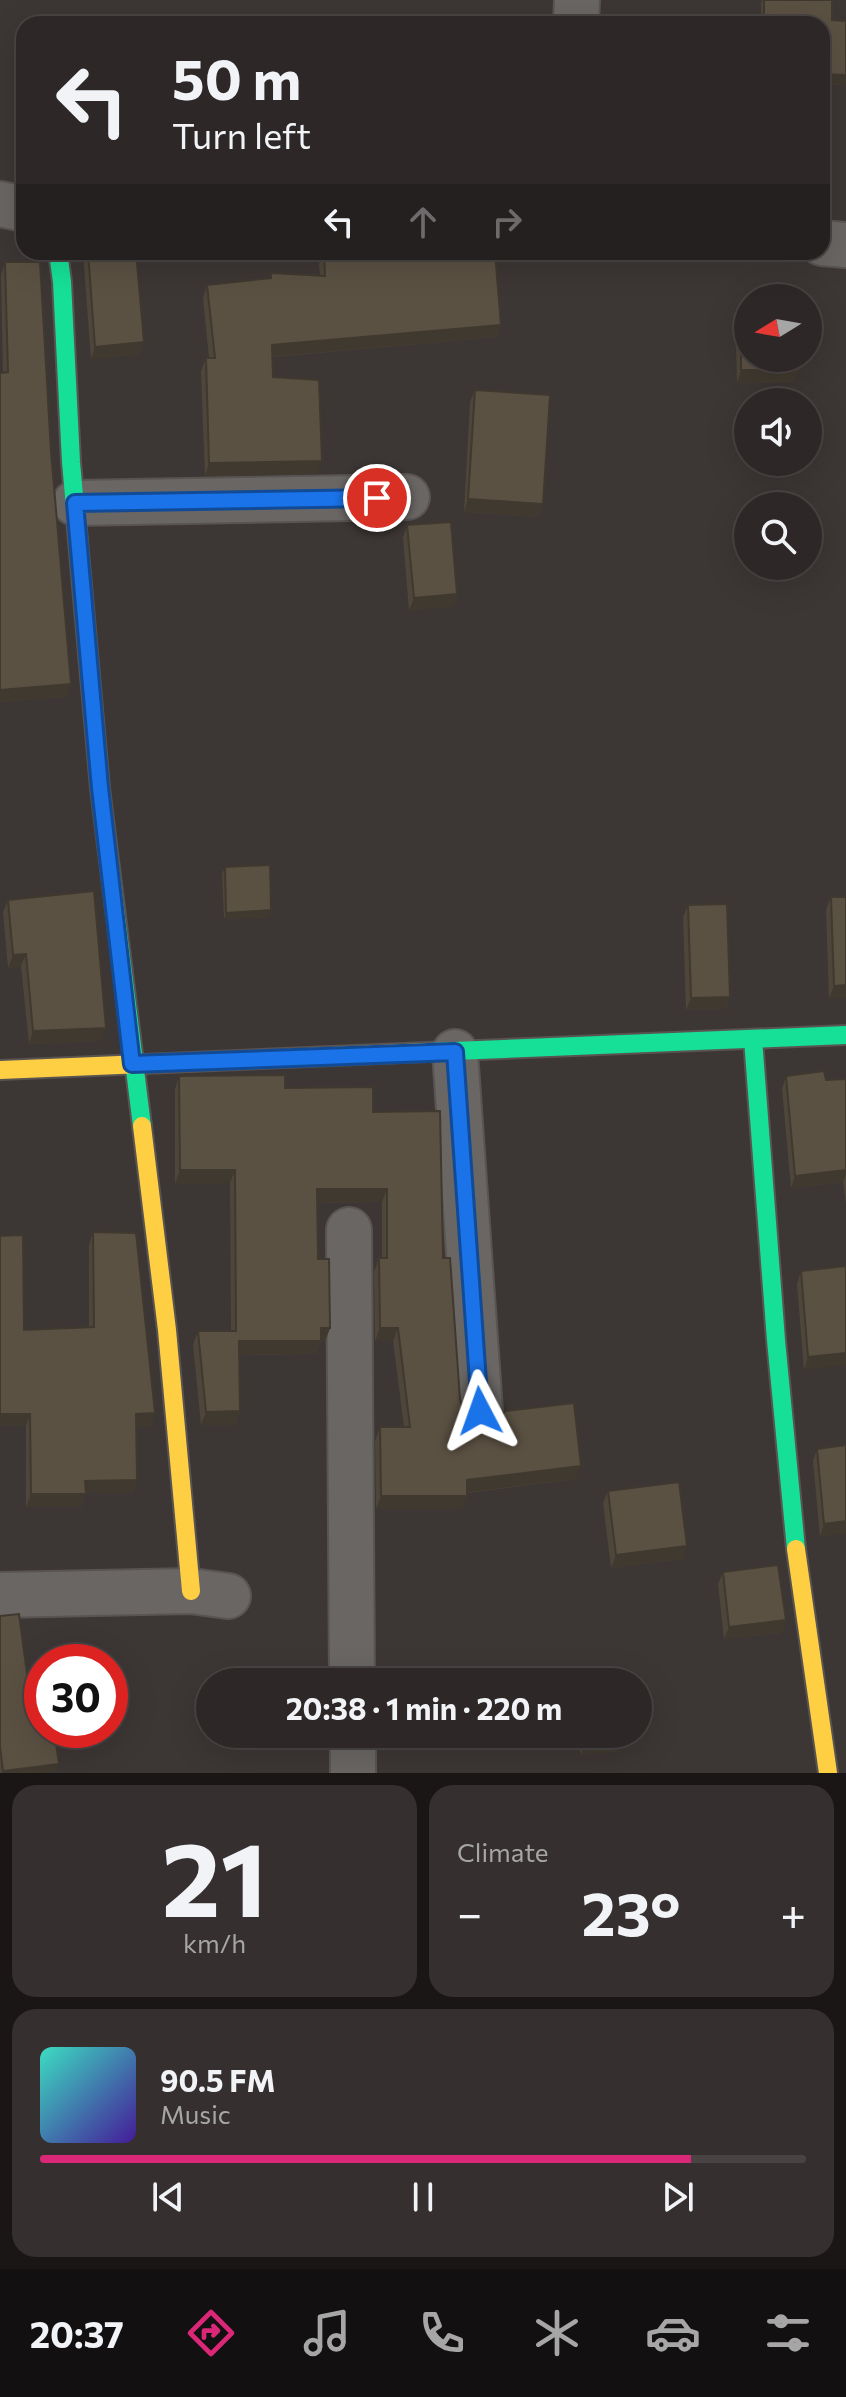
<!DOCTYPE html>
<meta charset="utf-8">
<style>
:root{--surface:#2d2827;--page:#35302f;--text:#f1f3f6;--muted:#a7a6a7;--line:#484444;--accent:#db2777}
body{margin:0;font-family:Commissioner,sans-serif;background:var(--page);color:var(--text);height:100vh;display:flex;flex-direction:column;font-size:30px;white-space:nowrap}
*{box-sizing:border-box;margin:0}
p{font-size:26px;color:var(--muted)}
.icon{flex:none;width:44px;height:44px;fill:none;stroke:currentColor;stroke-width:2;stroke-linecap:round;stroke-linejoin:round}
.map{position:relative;height:1773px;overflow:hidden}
.side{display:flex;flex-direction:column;gap:12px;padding:12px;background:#191615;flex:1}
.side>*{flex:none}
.top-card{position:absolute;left:16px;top:16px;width:814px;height:244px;border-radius:24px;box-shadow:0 8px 32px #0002,0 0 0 2px var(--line);background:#2d2827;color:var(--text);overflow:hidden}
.needle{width:52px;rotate:259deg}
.controls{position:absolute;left:734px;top:284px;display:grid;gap:16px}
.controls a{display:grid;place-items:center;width:88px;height:88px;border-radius:50%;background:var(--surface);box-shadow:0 8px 32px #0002,0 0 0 2px var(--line);font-size:40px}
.speed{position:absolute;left:24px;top:1644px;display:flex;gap:16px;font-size:40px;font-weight:700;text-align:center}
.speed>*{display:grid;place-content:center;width:104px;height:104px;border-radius:50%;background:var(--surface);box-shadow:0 8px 32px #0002,0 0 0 2px var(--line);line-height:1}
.speed .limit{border:12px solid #d22;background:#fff;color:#111}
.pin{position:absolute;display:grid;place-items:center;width:68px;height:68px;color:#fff;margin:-34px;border:4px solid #fff;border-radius:50%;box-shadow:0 2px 8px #0007}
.me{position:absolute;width:88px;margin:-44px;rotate:356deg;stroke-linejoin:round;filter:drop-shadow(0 0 6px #0008)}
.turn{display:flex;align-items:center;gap:28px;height:168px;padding:0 24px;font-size:36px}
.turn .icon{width:104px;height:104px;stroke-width:2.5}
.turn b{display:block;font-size:56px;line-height:68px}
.lanes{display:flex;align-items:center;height:76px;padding:0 24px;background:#0003;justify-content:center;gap:40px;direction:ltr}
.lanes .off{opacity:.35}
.big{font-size:60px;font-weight:700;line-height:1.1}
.side .widget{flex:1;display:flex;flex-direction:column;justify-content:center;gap:12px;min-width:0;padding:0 28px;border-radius:24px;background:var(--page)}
.side .dial{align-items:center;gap:0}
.dial b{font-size:104px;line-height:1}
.song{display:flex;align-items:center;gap:24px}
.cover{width:96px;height:96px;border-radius:12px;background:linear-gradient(135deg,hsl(170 70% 55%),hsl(260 70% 35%))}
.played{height:8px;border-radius:4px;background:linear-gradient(90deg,var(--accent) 85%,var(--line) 85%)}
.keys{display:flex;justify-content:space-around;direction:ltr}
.heat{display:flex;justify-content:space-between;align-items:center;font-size:44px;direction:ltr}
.side .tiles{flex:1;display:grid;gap:12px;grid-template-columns:1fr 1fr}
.widget:last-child{grid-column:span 2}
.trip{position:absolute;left:196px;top:1668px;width:456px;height:80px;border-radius:40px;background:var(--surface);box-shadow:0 8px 32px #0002,0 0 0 2px var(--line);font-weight:700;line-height:80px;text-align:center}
.tabs{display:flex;height:128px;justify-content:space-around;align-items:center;background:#121010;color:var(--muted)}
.tabs .icon{width:56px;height:56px}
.tabs .on{color:var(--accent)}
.tabs b{font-size:36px;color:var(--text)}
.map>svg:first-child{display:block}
</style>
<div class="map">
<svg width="846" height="1773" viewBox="0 0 846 1773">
<rect width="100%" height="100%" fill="#3c3634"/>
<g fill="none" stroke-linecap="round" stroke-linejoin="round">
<defs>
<g id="street">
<polyline points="576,24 577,0"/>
<polyline points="0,204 24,209"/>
<polyline points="822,243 846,245"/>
<polyline points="75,503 407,497"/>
<polyline points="455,1052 480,1411"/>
<polyline points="349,1230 352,1682"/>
<polyline points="0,1595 191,1591 228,1596"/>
<polyline points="353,1734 353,1773"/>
</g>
<g id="fast">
<polyline points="58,252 62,282 71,462 100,788 142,1126"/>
<polyline points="753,1039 776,1340 796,1549"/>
<polyline points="428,1052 846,1035"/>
</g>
<g id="slow">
<polyline points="0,1070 428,1052"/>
<polyline points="142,1126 167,1330 191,1591"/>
<polyline points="796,1549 828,1773"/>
</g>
</defs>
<use href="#street" stroke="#595452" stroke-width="48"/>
<use href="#fast" stroke="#595452" stroke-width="22"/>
<use href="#slow" stroke="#595452" stroke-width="22"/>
<use href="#street" stroke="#696664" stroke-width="44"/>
<use href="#fast" stroke="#16e098" stroke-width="18"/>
<use href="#slow" stroke="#ffcf43" stroke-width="18"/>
</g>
<g fill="#4e463a">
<polygon points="762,0 832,0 832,20 846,85 822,84 822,24 761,24 761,4"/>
<polygon points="83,252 136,252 140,354 91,359"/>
<polygon points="324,252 385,259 501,325 496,337 273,357 273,377 317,474 205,476 201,371 206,358 209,358 203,298 207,285 270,278 271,273 320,275 319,264"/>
<polygon points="5,262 51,452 67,697 0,702 0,373 3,373 1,275"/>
<polygon points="741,334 794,382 737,383 736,347"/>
<polygon points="475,390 539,517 464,512 470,402"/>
<polygon points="407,525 457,594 453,606 409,610 403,538"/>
<polygon points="225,867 269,917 224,919 222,874"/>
<polygon points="831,897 846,897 846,998 829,998 826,910"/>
<polygon points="8,900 101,1041 29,1044 21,966 8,968 3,912"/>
<polygon points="688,905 730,997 725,1009 686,1010 683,917"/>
<polygon points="179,1076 285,1088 373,1112 443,1258 460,1399 465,1416 576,1479 467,1493 462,1509 376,1509 375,1441 380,1427 404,1427 393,1341 375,1341 374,1272 379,1258 382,1258 382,1202 318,1203 318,1259 330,1328 325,1341 321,1341 316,1354 239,1355 240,1411 235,1425 201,1425 193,1345 198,1331 231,1331 230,1183 175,1184 175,1089"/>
<polygon points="786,1076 826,1080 846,1079 846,1203 843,1182 791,1188 782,1089"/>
<polygon points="93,1232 155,1413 151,1426 136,1426 137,1480 132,1493 86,1493 81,1507 26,1507 26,1426 0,1426 0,1236 24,1330 89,1327 89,1245"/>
<polygon points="846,1266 804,1370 797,1284 801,1271"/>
<polygon points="817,1449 846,1533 820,1536 813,1461"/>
<polygon points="608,1491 683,1559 611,1568 603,1503"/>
<polygon points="723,1572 786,1620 782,1633 724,1639 718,1584"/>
<polygon points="0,1616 30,1696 55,1773 0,1773"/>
<polygon points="578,1734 619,1734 620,1744 618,1751 581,1755"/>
</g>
<g fill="#40392f">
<polygon points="822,74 846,75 846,85 822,84"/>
<polygon points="501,325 496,337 268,357 272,345"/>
<polygon points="144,342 140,354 91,359 95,347"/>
<polygon points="741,370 798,370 794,382 737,383"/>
<polygon points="322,461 317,474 205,476 209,463"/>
<polygon points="468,499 543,504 539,517 464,512"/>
<polygon points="457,594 453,606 409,610 414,598"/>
<polygon points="71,684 67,697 0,702 0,690"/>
<polygon points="271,910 269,917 224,919 226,913"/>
<polygon points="26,954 21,966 8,968 13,955"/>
<polygon points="846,985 846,998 829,998 834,986"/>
<polygon points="730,997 725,1009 686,1010 691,998"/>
<polygon points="106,1028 101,1041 29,1044 33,1031"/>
<polygon points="180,1170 235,1170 230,1183 175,1184"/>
<polygon points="846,1170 846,1174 843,1182 791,1188 795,1176"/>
<polygon points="317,1189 387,1189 382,1202 313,1203"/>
<polygon points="321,1328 330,1328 325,1341 321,1341 316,1354 234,1355 239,1341"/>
<polygon points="380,1328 398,1328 393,1341 375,1341"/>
<polygon points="846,1353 846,1365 804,1370 808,1357"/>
<polygon points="240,1411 235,1425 201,1425 206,1412"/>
<polygon points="155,1413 151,1426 132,1426 136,1414"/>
<polygon points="0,1414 30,1414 26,1426 0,1426"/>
<polygon points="581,1466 576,1479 462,1493 467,1480"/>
<polygon points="137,1480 132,1493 81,1493 85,1481"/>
<polygon points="31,1494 86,1494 81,1507 26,1507"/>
<polygon points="381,1496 467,1496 462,1509 376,1509"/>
<polygon points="846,1521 846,1533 820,1536 824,1524"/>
<polygon points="687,1546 683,1559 611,1568 616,1555"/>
<polygon points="786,1620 782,1633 724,1639 729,1627"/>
<polygon points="620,1744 618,1751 581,1755 583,1749"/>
<polygon points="59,1764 55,1773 2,1773 3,1771"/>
</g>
<g fill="#5b5143" stroke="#40392f" stroke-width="2">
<polygon points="764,0 832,0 832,20 846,21 846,75 822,74 822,24 764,24"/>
<polygon points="88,252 136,252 144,342 95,347"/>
<polygon points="324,252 384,252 385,259 464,252 495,252 501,325 272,345 273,377 319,380 322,461 209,463 206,358 215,358 207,285 271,278 271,273 325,276"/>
<polygon points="5,262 40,262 51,452 71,684 0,690 0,373 8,372"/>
<polygon points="741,334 748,334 748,358 798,358 798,370 741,370"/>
<polygon points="475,390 550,395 543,504 468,499"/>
<polygon points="451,522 457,594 414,598 407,525"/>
<polygon points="270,865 271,910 226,913 225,867"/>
<polygon points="94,891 106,1028 33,1031 26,954 13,955 8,900"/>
<polygon points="831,897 846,897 846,985 834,986"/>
<polygon points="727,904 730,997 691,998 688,905"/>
<polygon points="824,1071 826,1080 846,1079 846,1170 795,1176 786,1076"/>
<polygon points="285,1075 285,1088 373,1087 373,1112 440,1111 443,1258 450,1258 460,1399 465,1416 487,1422 498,1419 505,1411 574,1403 581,1466 467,1480 467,1496 381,1496 380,1427 410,1427 398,1328 380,1328 379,1258 387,1258 387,1189 317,1189 318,1259 329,1259 330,1328 321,1328 321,1341 239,1341 240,1411 206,1412 198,1331 236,1331 235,1170 180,1170 179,1076"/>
<polygon points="93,1232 136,1233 155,1413 136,1414 137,1480 85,1481 86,1494 31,1494 30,1414 0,1414 0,1236 23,1235 24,1330 94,1327"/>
<polygon points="846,1266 846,1353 808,1357 801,1271"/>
<polygon points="846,1445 846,1521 824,1524 817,1449"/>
<polygon points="679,1482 687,1546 616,1555 608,1491"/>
<polygon points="778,1565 786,1620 729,1627 723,1572"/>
<polygon points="19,1614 30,1696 42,1695 42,1730 54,1730 59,1764 3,1771 0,1746 0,1616"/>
<polygon points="581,1734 619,1734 620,1744 583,1749"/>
</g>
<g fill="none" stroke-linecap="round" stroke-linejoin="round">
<defs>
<polyline id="route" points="377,498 75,503 100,788 132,1064 455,1052 480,1411"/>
</defs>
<use href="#route" stroke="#114b97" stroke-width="20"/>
<use href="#route" stroke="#1a73e8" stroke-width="14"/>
</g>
</svg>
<div class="controls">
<a><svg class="needle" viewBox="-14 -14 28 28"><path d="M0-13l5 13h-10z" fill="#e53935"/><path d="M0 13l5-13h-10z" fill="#a7a6a7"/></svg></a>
<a><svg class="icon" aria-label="sound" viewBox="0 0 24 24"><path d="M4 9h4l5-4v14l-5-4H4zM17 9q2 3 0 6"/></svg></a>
<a><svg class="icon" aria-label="search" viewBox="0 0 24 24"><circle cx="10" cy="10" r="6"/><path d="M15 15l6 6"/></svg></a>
</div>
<div class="speed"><div class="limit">30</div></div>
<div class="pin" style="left:377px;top:498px;background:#d93025"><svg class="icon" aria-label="arrive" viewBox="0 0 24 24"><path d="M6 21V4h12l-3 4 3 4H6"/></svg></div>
<svg class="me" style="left:480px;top:1411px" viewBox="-20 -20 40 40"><path d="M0-17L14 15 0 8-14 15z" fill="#1a73e8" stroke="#fff" stroke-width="4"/></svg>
<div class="trip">20:38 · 1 min · 220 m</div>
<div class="top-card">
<div class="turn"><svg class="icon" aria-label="left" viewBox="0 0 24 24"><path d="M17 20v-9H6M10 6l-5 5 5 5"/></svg><div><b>50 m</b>Turn left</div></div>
<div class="lanes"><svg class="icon" aria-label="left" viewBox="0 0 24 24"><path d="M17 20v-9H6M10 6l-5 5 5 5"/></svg><svg class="icon off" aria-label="ahead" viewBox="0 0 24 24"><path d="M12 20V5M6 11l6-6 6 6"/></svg><svg class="icon off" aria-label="right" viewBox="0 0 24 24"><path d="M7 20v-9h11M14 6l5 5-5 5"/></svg></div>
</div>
</div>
<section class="side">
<div class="tiles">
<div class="widget dial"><b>21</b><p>km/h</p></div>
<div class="widget"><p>Climate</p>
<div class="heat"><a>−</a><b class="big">23°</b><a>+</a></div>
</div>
<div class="widget">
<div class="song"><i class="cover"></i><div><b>90.5 FM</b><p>Music</p></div></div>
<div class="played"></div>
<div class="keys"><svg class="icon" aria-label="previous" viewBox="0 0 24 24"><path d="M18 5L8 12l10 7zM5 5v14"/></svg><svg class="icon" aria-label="pause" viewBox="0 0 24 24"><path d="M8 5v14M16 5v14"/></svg><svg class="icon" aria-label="next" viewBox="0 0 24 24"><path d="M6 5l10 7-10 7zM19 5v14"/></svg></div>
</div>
</div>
</section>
<nav class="tabs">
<b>20:37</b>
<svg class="icon on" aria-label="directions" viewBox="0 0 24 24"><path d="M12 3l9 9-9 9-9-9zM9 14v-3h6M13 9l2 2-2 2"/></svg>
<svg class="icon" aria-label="music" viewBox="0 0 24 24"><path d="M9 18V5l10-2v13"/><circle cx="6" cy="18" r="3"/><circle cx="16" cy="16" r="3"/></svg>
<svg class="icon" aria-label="phone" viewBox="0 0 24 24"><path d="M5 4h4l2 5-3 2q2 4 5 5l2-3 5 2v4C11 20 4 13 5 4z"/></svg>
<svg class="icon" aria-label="climate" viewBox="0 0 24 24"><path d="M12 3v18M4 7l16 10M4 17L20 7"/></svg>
<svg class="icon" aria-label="car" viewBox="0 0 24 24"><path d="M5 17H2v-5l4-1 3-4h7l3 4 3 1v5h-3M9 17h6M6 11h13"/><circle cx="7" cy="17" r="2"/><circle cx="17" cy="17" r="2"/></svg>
<svg class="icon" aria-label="filters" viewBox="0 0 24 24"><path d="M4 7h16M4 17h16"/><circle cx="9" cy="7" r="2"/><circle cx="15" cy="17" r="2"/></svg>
</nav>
